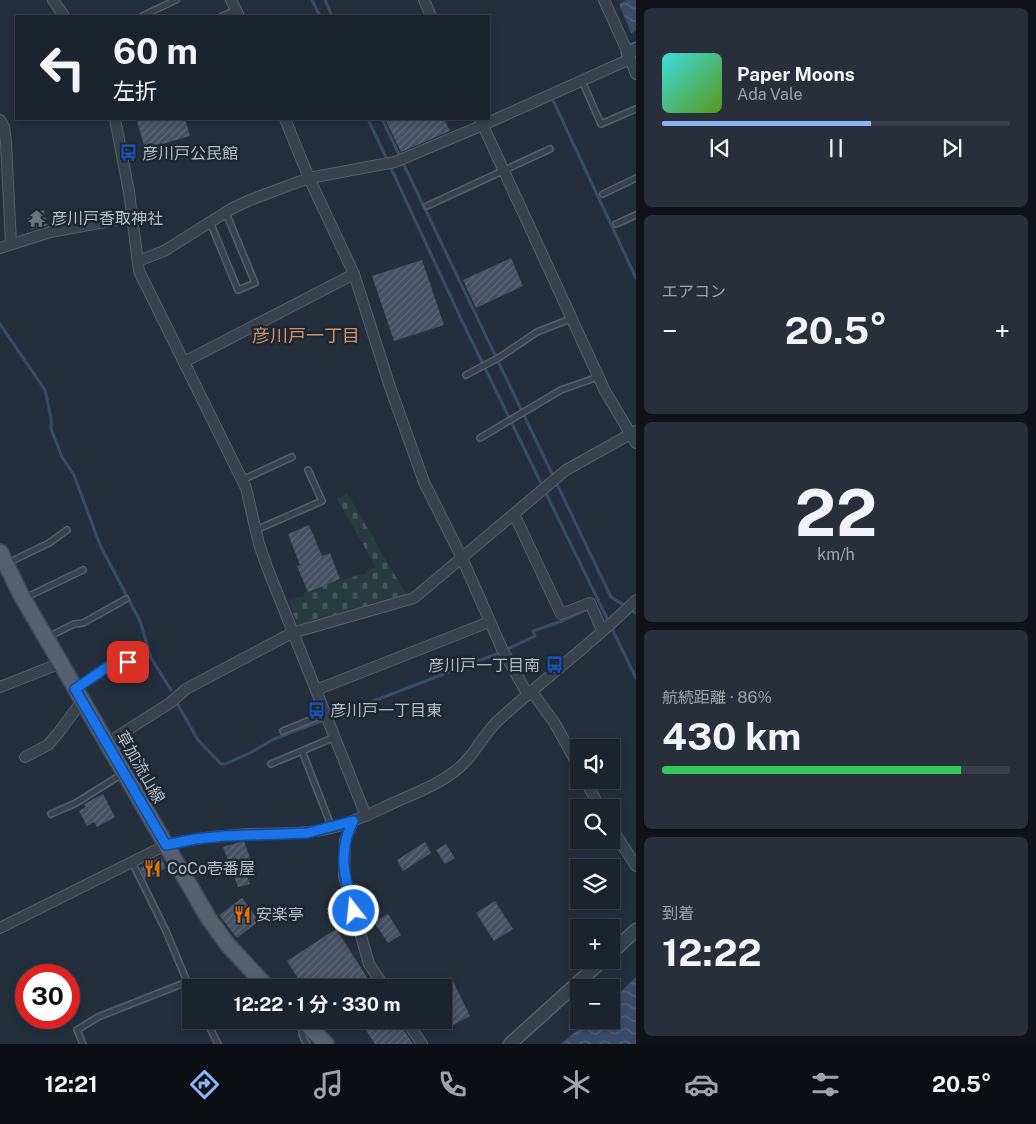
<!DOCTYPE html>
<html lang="ja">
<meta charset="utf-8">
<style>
:root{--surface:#1b232e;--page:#282f3a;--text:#f1f3f6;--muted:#a0a4aa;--line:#39404a;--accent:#8ab4f8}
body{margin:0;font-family:"Public Sans","Noto Sans JP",sans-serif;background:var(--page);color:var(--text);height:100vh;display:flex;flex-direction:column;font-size:19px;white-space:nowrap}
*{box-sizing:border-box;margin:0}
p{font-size:16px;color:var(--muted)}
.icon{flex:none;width:28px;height:28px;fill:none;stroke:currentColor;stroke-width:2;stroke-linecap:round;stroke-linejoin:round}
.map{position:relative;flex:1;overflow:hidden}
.details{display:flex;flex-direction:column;gap:8px;padding:8px;background:#0f1319;width:400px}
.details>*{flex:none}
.hud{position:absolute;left:15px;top:15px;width:475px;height:105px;border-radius:0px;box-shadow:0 2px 8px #0003,0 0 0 1px var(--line);background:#1b232e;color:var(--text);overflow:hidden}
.buttons{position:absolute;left:570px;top:739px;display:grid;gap:10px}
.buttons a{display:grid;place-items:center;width:50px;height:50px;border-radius:0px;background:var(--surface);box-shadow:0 2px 8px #0003,0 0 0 1px var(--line);font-size:25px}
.speed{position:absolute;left:15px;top:964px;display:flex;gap:10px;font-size:25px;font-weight:700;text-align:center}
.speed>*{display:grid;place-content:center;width:65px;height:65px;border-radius:50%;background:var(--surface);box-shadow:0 2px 8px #0003,0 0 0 1px var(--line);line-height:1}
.speed .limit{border:8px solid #d22;background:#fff;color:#111}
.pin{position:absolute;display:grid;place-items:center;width:42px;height:42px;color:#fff;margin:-21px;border-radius:10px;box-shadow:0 2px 8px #0006}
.me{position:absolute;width:55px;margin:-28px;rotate:344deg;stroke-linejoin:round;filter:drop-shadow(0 0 4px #0008)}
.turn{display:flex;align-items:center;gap:18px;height:105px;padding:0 15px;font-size:22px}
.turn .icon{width:65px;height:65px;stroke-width:2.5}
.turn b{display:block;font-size:35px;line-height:42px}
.big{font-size:38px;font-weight:700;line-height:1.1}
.details .widget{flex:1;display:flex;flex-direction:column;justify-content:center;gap:8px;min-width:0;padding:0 18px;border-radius:8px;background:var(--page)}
.details .dial{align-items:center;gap:0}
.dial b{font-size:65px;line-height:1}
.song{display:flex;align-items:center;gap:15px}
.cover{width:60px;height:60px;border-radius:8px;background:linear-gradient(135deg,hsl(180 70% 55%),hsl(90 70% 35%))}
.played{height:5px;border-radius:2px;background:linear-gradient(90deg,var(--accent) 60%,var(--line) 60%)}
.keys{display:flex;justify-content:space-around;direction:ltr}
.heat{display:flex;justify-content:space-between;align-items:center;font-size:28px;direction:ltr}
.charge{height:8px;border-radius:4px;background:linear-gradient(90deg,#34c759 86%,var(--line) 0)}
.trip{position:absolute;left:182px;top:979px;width:270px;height:50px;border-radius:0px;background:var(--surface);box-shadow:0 2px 8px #0003,0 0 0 1px var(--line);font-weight:700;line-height:50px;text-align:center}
.tab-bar{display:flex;height:80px;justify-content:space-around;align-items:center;background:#0b0e12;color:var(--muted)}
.tab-bar .icon{width:35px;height:35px}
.tab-bar .active{color:var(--accent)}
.tab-bar b{font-size:22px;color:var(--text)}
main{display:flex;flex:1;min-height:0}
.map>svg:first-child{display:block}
</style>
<main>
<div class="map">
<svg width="636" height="1044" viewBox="0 0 636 1044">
<defs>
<pattern id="cemetery-stones" width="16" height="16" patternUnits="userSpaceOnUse" patternTransform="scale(1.25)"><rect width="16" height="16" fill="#263c3f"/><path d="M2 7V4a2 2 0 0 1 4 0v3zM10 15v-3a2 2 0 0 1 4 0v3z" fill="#435659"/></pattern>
<pattern id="water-waves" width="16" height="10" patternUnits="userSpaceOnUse" patternTransform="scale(1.25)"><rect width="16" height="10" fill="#394c67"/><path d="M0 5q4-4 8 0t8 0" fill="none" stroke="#53647b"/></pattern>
<pattern id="building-hatch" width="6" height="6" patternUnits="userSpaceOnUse" patternTransform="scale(1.25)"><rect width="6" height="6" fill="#455162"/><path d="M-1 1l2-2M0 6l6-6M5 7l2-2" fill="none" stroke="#5d6877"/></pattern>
</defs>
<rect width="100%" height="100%" fill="#242f3e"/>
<polygon fill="url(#cemetery-stones)" points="347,493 407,596 301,626 297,624 289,601 304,596 304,593 309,591 309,589 366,573 366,571 376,567 337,499"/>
<g fill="url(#water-waves)">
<polygon points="626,0 636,0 636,31 631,33 619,4"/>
<polygon points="636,977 636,1044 561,1044 589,1020 611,1020 611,1001"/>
</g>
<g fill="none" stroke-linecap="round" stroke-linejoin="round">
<g stroke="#394c67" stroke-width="3">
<polyline points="312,0 320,16"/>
<polyline points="325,0 332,16"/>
<polyline points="552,98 636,278"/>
<polyline points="368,119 463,323 636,678"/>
<polyline points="382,119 611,597 636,613"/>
<polyline points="0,324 45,390 51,418 51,429 62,457 74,475 100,545 140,621 151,658 171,690"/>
<polyline points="177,703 198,740 221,764 225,764 250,753 274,739 499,653 535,636 533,631 562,621 588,609"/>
</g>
</g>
<g fill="url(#building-hatch)">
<polygon points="146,119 185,119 190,136 145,149 137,121"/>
<polygon points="385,119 444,119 450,131 401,152"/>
<polygon points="44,210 48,225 31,230 27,215"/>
<polygon points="511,258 523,286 476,308 463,280"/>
<polygon points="422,260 444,325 394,341 372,276"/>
<polygon points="309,525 322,556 330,553 340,579 308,592 297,566 300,565 288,534"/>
<polygon points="103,794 115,817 97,827 94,822 87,826 79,811 86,807 84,804"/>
<polygon points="244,841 252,864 244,866 250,884 238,887 223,847"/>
<polygon points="425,842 431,853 403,871 397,860"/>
<polygon points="446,844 455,858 445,864 436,850"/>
<polygon points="161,857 166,868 145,879 140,868"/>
<polygon points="242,898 259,921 237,938 219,915"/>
<polygon points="495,901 513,929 494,941 476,913"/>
<polygon points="388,914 401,935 388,943 374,922"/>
<polygon points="336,929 374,988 304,988 287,961"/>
<polygon points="451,977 470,1016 451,1026 444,1011 444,988 430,988"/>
<polygon points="359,1020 397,1020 413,1044 375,1044"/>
</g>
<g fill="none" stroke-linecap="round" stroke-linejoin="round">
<defs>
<g id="service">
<polyline points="142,16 176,0"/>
<polyline points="222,16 236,10"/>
<polyline points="582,81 601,124 636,109"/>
<polyline points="603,194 636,178"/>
<polyline points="427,206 550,149"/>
<polyline points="210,222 238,290 255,283 226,213"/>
<polyline points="616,224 636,215"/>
<polyline points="466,375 500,357 537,332 573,318"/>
<polyline points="480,438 561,390 598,377"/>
<polyline points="242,480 292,457"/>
<polyline points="256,530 322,501 308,470"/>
<polyline points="8,563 49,543 67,530"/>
<polyline points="25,598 83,570"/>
<polyline points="48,637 74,624 83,623 126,599"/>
<polyline points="78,687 112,664 145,659"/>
<polyline points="283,731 325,714"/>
<polyline points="302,751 332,828"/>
<polyline points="271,764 335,737"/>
<polyline points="51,814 76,803 122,774"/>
<polyline points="132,862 166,931 191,991"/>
<polyline points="206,1020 218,1044"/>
<path d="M 303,1024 C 301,1033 302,1037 307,1044"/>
<polyline points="83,1044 77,1030 98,1017 187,982"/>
</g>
<g id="minor">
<polyline points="53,0 64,16"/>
<polyline points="231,0 239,16"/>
<polyline points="424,0 431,16"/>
<polyline points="604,0 628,53 636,74"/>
<polyline points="115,119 129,192 139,271 246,488 259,544 267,567 366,816"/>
<polyline points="285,119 309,178 354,274 390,387 424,482 462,558 502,649 528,695"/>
<polyline points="480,119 605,391 636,443"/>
<polyline points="0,120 4,127 6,142 11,244"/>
<polyline points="0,248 50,232 132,217"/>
<polyline points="138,261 164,251 231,209 250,200 309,178 395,162 483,125 630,59"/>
<polyline points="184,362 354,274"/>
<polyline points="514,514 561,614 590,603 602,630"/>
<polyline points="0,687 61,663"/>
<polyline points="316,690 489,622"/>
<polyline points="532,692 554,722 579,767"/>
<polyline points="107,743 170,703 186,689 292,633 414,598 566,470 636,431"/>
<polyline points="25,757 48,745 59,732 82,701"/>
<polyline points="585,780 600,808"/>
<polyline points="353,821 345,841 344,876 369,964 385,988"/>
<polyline points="611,827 636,866"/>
<path d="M 0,928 L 166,845 C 193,838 221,836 249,834 C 277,833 304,835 331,828 C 352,823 372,813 391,804 C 417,792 447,782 466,761 C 479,747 487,729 502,717 C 546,677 594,642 636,600"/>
<polyline points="406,1020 422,1044"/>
</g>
<g id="tertiary">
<polyline points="628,53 636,49"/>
<polyline points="611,953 636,930"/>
<polyline points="510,1044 603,960"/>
</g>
<g id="primary">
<polyline points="0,552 20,593 209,919 228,945 268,988"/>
<polyline points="303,1020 326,1044"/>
</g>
</defs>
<use href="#service" stroke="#565f6c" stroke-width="8"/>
<use href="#minor" stroke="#565f6c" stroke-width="12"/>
<use href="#tertiary" stroke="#565f6c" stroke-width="15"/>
<use href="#primary" stroke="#414a57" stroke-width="18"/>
<use href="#service" stroke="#38414e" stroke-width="5"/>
<use href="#minor" stroke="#38414e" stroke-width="10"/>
<use href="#tertiary" stroke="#38414e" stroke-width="12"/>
<use href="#primary" stroke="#56606e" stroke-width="15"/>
</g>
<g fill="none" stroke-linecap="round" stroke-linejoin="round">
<defs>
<path id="route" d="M 128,662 L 112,664 L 75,689 L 166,845 L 195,839 L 225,836 L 307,833 L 353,821 C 337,853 345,879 354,911"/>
</defs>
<use href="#route" stroke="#114b97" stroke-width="12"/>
<use href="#route" stroke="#1a73e8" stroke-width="9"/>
</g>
<defs>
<symbol id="bus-bare" viewBox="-9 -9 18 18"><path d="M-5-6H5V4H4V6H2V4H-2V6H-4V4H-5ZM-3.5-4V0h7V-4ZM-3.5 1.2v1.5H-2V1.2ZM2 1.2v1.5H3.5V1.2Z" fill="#1a4fb4" stroke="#1d2633" stroke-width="2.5" paint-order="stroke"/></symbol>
<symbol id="temple-bare" viewBox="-9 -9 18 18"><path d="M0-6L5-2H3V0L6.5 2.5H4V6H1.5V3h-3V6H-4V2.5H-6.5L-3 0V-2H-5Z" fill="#6b7280" stroke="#1d2633" stroke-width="2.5" paint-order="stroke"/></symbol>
<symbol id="restaurant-bare" viewBox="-9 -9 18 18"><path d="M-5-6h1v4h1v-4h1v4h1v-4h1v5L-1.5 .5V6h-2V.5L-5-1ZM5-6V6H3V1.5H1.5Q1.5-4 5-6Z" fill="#e8710a" stroke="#1d2633" stroke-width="2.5" paint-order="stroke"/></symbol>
</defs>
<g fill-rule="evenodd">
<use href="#bus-bare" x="116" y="140" width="25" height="25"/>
<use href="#temple-bare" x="24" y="206" width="25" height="25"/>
<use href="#bus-bare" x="542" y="652" width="25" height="25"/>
<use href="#bus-bare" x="304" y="698" width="25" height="25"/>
<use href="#restaurant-bare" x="140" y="856" width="25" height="25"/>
<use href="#restaurant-bare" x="230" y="902" width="25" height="25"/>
</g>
<g text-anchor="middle" stroke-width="5" stroke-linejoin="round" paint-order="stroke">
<g font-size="16" fill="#b4bcc9" stroke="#1d2633" text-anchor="start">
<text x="142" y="159">彦川戸公民館</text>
<text x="51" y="224">彦川戸香取神社</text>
<text x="540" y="671" text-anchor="end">彦川戸一丁目南</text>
<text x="330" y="716">彦川戸一丁目東</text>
<text x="167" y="874">CoCo壱番屋</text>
<text x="256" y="920">安楽亭</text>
</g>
<g font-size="16" fill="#b4bcc9" stroke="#1d2633">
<text transform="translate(141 767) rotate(60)" y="6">草加流山線</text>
</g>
<g font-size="18" fill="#d59563" stroke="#1d2633">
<text x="306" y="342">彦川戸一丁目</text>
</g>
</g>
</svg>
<div class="buttons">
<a><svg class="icon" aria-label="sound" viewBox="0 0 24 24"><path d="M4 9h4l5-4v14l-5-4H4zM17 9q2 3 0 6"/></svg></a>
<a><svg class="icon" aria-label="search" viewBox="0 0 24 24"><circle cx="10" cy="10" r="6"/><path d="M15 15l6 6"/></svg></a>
<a><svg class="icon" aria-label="layers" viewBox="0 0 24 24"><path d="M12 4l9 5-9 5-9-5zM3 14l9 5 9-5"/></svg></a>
<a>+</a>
<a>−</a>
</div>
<div class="speed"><div class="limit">30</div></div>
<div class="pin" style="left:128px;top:662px;background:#d93025"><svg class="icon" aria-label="arrive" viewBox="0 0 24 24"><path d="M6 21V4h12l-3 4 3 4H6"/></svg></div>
<svg class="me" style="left:354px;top:911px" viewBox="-20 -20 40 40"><circle r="17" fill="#1a73e8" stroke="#fff" stroke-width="3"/><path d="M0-11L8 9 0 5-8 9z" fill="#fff"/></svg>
<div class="trip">12:22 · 1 分 · 330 m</div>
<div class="hud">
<div class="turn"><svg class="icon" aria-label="left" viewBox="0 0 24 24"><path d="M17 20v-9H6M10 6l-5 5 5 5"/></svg><div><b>60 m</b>左折</div></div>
</div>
</div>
<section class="details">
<div class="widget">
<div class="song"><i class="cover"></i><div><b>Paper Moons</b><p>Ada Vale</p></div></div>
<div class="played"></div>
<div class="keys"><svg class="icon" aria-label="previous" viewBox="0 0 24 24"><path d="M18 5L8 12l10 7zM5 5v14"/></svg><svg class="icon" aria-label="pause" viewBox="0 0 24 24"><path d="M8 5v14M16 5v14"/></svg><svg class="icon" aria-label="next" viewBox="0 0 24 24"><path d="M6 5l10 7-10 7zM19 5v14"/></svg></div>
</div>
<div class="widget"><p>エアコン</p>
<div class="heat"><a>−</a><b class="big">20.5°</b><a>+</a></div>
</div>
<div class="widget dial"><b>22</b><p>km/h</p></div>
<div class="widget"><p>航続距離 · 86%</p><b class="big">430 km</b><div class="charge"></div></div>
<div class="widget"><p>到着</p><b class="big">12:22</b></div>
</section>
</main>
<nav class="tab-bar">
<b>12:21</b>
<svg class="icon active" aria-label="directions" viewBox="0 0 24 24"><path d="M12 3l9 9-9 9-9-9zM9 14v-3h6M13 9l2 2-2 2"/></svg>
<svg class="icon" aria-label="music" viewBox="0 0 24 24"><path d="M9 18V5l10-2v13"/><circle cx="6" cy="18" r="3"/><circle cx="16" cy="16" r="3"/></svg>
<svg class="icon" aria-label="phone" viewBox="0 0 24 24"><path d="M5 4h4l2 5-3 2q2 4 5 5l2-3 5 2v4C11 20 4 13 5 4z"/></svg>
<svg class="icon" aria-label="climate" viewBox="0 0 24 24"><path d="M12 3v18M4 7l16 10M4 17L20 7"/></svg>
<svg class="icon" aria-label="car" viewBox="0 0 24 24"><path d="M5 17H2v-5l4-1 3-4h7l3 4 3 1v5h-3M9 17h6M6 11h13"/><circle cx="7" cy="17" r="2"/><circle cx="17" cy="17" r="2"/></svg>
<svg class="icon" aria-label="filters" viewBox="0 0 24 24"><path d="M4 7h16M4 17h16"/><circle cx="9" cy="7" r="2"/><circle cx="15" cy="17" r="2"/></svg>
<b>20.5°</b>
</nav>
